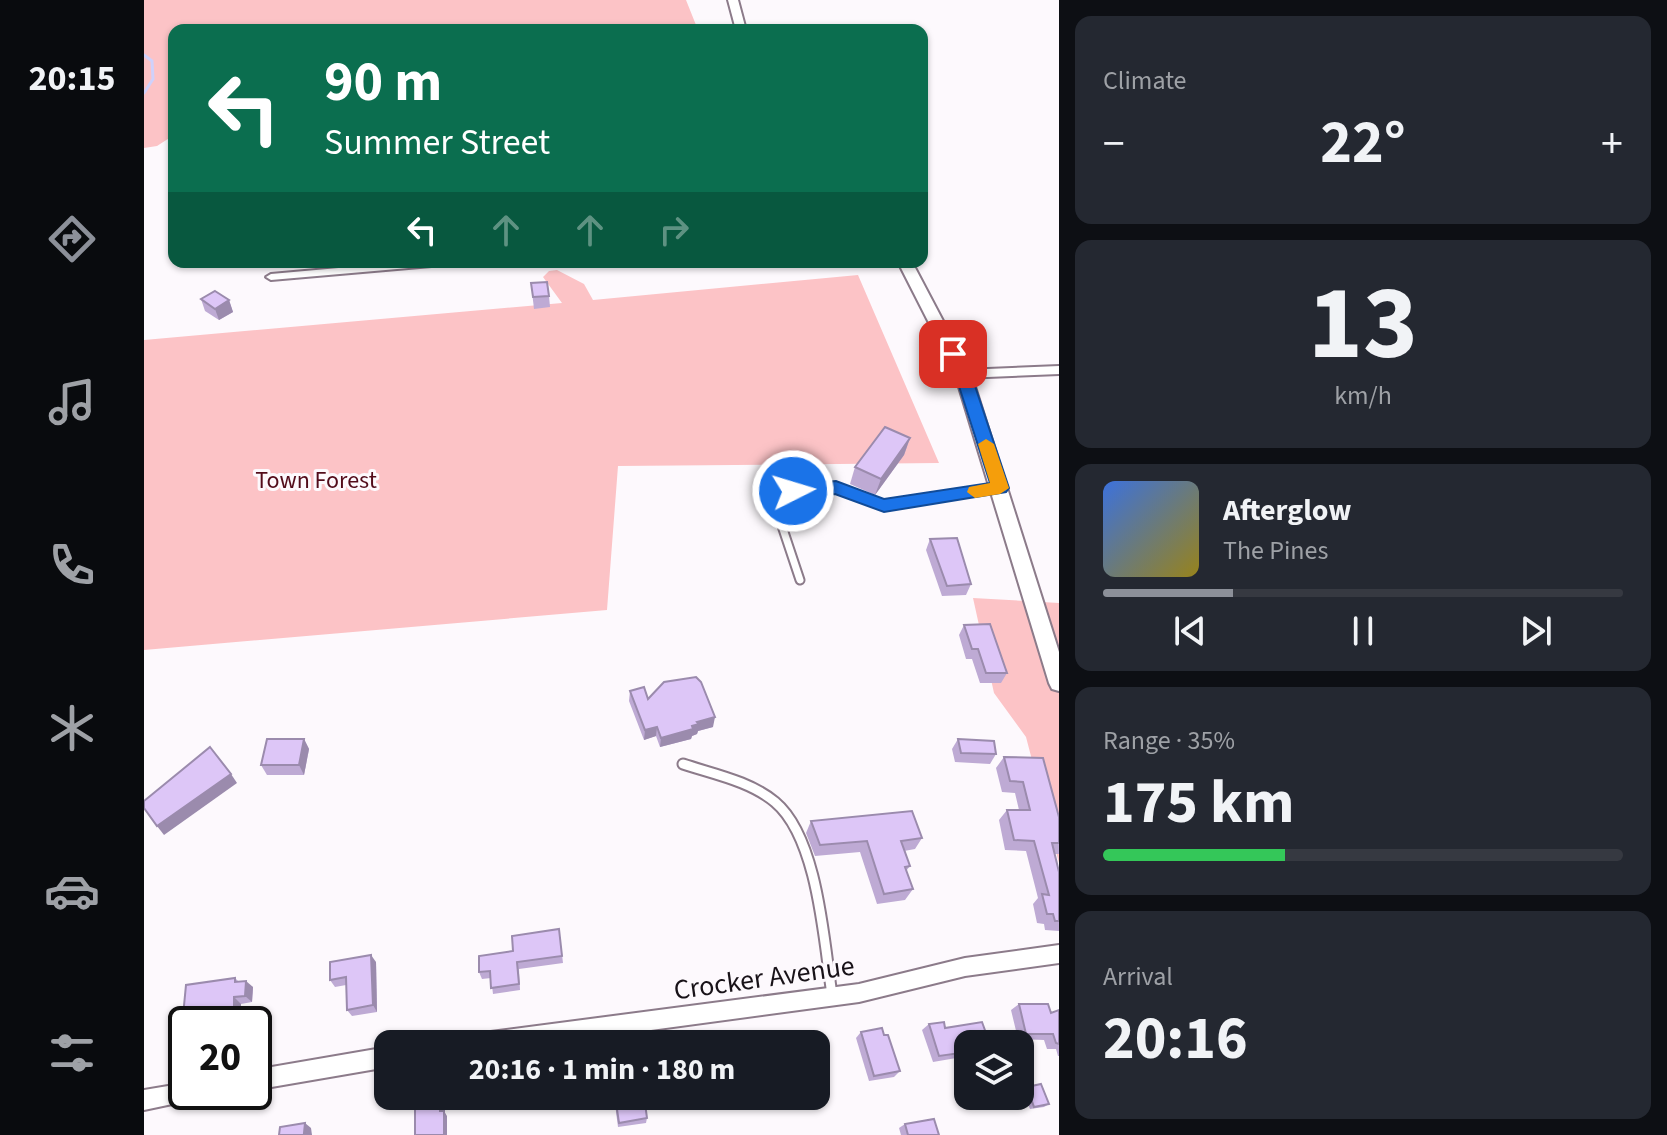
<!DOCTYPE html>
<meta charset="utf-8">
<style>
:root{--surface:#171b24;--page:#242831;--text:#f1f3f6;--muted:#9ea1a6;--line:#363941;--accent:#8c9099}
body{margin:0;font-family:"Source Sans 3",sans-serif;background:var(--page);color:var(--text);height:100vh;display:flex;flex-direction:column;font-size:30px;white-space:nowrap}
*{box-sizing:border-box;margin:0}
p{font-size:26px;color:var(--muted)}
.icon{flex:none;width:44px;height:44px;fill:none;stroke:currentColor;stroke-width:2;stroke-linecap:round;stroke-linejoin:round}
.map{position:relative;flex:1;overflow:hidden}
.sheet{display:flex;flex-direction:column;gap:16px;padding:16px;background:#0d0f14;width:608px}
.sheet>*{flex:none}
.top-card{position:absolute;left:24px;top:24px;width:760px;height:244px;border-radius:16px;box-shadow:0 2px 6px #0004;background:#0b6e4f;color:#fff;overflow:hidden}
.tools{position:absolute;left:810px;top:1030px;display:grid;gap:16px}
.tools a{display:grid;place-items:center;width:80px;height:80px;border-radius:16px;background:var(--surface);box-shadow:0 2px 6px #0004;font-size:40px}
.speed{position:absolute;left:24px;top:1006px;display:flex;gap:16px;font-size:40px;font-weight:700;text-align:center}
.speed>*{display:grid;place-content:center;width:104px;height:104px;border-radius:50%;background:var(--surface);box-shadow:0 2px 6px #0004;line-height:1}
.speed .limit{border:4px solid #111;border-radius:12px;background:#fff;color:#111}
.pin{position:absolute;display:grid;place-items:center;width:68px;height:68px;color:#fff;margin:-34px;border-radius:16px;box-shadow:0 4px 12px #0006}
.me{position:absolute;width:88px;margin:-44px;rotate:85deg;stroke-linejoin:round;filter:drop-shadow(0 0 6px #0008)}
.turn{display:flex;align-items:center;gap:28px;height:168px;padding:0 24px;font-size:36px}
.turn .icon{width:104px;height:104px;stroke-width:2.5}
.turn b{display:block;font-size:56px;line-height:68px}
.lanes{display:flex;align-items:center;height:76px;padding:0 24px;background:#0003;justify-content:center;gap:40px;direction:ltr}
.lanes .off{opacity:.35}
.big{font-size:60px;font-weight:700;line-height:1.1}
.sheet .card{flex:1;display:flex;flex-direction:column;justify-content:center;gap:12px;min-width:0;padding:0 28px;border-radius:16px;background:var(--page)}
.sheet .dial{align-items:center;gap:0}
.dial b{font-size:104px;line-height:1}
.song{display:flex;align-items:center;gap:24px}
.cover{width:96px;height:96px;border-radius:12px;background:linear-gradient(135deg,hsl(220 70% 55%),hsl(50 70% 35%))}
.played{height:8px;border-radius:4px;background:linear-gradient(90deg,var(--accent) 25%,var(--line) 25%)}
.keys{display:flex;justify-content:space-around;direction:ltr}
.heat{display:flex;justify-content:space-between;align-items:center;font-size:44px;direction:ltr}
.charge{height:12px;border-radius:6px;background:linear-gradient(90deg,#34c759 35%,var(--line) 0)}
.trip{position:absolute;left:230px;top:1030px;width:456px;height:80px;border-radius:16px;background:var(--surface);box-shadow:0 2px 6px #0004;font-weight:700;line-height:80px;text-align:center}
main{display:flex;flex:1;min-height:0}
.menu{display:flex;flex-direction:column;width:144px;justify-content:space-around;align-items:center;background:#090b0e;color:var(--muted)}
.menu .icon{width:56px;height:56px}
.menu .active{color:var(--accent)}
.menu b{font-size:36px;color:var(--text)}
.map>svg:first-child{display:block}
</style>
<main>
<nav class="menu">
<b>20:15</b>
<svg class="icon active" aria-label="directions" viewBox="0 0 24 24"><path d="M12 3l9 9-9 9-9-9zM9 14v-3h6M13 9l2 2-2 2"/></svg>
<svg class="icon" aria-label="music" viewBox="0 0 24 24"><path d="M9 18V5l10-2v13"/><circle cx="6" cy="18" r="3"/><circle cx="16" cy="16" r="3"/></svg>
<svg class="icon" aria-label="phone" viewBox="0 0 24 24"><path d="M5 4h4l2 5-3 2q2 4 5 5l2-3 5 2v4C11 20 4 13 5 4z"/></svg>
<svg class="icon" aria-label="climate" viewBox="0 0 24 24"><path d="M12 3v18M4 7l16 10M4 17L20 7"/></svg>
<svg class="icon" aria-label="car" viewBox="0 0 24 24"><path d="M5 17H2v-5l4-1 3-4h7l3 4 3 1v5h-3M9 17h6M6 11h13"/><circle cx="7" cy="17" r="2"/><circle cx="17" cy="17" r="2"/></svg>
<svg class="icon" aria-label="filters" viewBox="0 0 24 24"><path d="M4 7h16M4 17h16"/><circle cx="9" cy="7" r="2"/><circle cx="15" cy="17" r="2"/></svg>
</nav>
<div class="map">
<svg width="915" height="1135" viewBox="0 0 915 1135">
<rect width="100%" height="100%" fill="#fdf9fd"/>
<g fill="#fcc3c6">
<polygon points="0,0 542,0 554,30 30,30 30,135 13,146 0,148"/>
<polygon points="413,270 440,284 449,300 714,275 795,463 474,466 463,610 0,650 0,340 418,303 399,277 405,271"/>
<polygon points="829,598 915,603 915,863 882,737 850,693"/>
</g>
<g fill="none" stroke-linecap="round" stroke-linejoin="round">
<polyline stroke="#cfd1fb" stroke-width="3" points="0,55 8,61 9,79 0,93"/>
<defs>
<polyline id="service-far1" points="656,580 627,493 692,487 740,506 854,488"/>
<path id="service" d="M 539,764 C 569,774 606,781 631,802 C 674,838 680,942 688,995"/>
<g id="minor">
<polygon points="262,262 304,262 299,265 127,280 122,277 127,274"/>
<polygon points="915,366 915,374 819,378 813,374 819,370"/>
<polygon points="915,945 915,963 821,976 715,1002 403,1044 321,1044 324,1037 331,1034 715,984 821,958"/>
<polygon points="244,1047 244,1067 110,1090 110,1070"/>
<polygon points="42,1083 42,1092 55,1092 52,1099 0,1110 0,1090"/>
</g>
<g id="secondary">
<polygon points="584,0 594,0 602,30 592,30"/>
<polygon points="754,262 768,262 827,374 915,652 915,691 908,689 905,683 811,374"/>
</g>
</defs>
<use href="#service-far1" stroke="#8c7b8a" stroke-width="11"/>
<use href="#service" stroke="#8c7b8a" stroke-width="13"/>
<use href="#minor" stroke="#8c7b8a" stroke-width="4"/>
<use href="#secondary" stroke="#8c7b8a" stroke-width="4"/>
<use href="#service-far1" stroke="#fff" stroke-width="7"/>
<use href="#service" stroke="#fff" stroke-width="9"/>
<use href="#minor" fill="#fff" fill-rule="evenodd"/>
<use href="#secondary" fill="#fff" fill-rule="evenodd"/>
</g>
<g fill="#beaad4">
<polygon points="542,262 559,262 559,265 543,267"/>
<polygon points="387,283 405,296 406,307 390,309"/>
<polygon points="57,299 85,300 89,312 75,320 61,311"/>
<polygon points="766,438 760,455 731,495 706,484 711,467"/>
<polygon points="786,539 827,584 822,595 798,596 782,550"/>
<polygon points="820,625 863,673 857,683 836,683 828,659 822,659 815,635"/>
<polygon points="486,691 504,699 569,727 554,731 553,734 548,736 547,739 516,747 512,736 500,740 485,701"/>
<polygon points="160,739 165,749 160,775 123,775 117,765"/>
<polygon points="814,739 852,754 846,764 811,762 808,749"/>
<polygon points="860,757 915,817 915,854 910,854 915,872 915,931 901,930 900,924 893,923 889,904 894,898 882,851 861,850 855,820 863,810 875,810 871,793 858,792 852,768"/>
<polygon points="667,821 778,838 771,849 760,851 766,866 762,871 769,889 761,900 733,904 716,852 671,856 662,833"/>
<polygon points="415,929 419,963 375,969 376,990 349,994 347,978 338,979 335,972 369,951"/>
<polygon points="232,962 233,1012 208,1016 203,1010 202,985 191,987 186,980"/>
<polygon points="91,978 95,982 109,987 108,1002 97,1004 97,1015 47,1022 39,1016"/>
<polygon points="875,1004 907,1013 915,1010 915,1056 914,1056 912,1049 903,1049 900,1040 874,1039 867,1010"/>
<polygon points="785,1024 801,1028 824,1044 824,1056 789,1062 778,1030"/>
<polygon points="717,1032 756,1071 750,1077 725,1081 712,1038"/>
<polygon points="883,1087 905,1104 900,1107 886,1109 878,1089"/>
<polygon points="470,1096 500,1096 503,1118 502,1123 474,1127"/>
<polygon points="761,1124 795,1135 757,1135 755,1128"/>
</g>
<g fill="#9b8bad">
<polygon points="85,300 89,312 75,320 71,309"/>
<polygon points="766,438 760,455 731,495 737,479"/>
<polygon points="571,717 569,727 554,731 553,734 548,736 547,739 516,747 517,738 548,726 553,722"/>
<polygon points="513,727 512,736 500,740 501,730"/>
<polygon points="160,739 165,749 160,775 155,765"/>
<polygon points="87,774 93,783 20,835 13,826"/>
<polygon points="227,955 232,962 233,1012 229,1005"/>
<polygon points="102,981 109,987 108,1002 101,996"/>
<polygon points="90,997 97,1004 97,1015 90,1008"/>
<polygon points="300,1111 303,1116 303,1135 300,1135"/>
<polygon points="161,1123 167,1128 168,1135 163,1135 160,1133"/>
</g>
<g fill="#ddc6f7" stroke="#9b8bad" stroke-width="2">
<polygon points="403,282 405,296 389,297 387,283"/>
<polygon points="71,291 85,300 71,309 57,299"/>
<polygon points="741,427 766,438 737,479 711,467"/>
<polygon points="813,538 827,584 803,586 786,539"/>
<polygon points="846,624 863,673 842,673 834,649 828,649 820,625"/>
<polygon points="552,677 557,682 571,717 553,722 555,724 548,726 549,729 517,738 513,727 501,730 486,691 500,687 504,699 520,682"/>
<polygon points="123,739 160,739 155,765 117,765"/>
<polygon points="814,739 850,741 852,754 817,753"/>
<polygon points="66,747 87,774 13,826 0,808 0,801"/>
<polygon points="860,757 899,758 915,817 915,843 908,843 915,872 915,921 911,921 909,914 903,914 898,894 905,895 890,841 870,840 863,810 886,810 879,782 866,781"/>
<polygon points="768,811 778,838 757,841 766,866 761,867 769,889 740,894 723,841 676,845 667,821"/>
<polygon points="415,929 418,956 373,962 375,984 347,988 346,971 335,972 335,956 369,951 368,936"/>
<polygon points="227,955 229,1005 203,1010 202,977 186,980 186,962"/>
<polygon points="91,978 91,982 102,981 101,996 90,997 90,1008 39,1016 42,985"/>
<polygon points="875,1004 904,1004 907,1013 915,1010 915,1044 912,1043 909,1034 882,1034"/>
<polygon points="800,1022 801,1028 838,1022 846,1044 824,1044 824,1052 795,1056 785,1024"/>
<polygon points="738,1028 740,1035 744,1035 756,1071 730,1076 717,1032"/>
<polygon points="897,1084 905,1104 890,1107 883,1087"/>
<polygon points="471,1096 500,1096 503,1118 475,1123"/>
<polygon points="296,1103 296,1111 300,1111 300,1135 271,1135 271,1106"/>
<polygon points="790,1119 795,1135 764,1135 761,1124"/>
<polygon points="161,1123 160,1133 164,1133 164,1135 135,1135 136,1127"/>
</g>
<polygon fill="#1a73e8" stroke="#114b97" stroke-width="2" points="809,349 814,350 827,374 865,488 862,492 740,512 691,494 643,496 640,491 649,485 692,481 740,499 846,483 811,374 801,354"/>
<polygon fill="#f59e0b" points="842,439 850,444 865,488 856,494 831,498 823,492 825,487 846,483 834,444"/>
<g text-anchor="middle" stroke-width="6" stroke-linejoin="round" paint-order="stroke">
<g font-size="24" fill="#530c1b" stroke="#fdf9fd">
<text x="172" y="488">Town Forest</text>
</g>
<g font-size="28" fill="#181218" stroke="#fdf9fd">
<text transform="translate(620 977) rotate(-8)" y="10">Crocker Avenue</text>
</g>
</g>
</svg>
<div class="tools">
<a><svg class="icon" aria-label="layers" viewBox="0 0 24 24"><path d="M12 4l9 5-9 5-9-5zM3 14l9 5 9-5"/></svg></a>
</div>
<div class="speed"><div class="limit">20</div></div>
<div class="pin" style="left:809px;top:354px;background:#d93025"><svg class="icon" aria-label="arrive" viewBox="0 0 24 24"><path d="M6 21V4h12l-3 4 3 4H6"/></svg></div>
<svg class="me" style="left:649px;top:491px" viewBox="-20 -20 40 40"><circle r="17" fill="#1a73e8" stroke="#fff" stroke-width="3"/><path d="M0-11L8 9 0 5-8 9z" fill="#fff"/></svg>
<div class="trip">20:16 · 1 min · 180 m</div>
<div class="top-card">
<div class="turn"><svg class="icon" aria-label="left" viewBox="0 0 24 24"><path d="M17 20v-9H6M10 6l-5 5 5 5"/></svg><div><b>90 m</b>Summer Street</div></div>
<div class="lanes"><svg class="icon" aria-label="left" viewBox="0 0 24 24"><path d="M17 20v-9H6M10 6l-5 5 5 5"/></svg><svg class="icon off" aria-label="ahead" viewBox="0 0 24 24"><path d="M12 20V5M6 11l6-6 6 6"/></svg><svg class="icon off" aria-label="ahead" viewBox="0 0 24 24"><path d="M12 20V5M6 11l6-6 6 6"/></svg><svg class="icon off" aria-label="right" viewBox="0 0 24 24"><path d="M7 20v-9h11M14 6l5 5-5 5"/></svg></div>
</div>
</div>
<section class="sheet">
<div class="card"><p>Climate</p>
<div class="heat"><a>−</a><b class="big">22°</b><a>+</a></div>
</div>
<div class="card dial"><b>13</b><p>km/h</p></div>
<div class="card">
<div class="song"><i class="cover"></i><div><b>Afterglow</b><p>The Pines</p></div></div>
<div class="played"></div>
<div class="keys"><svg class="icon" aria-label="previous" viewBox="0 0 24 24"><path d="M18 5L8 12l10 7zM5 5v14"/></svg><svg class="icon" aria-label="pause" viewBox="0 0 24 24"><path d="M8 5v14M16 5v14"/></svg><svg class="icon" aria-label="next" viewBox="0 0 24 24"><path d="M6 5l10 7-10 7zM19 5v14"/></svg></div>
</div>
<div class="card"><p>Range · 35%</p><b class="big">175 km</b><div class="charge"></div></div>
<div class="card"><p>Arrival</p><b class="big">20:16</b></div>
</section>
</main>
